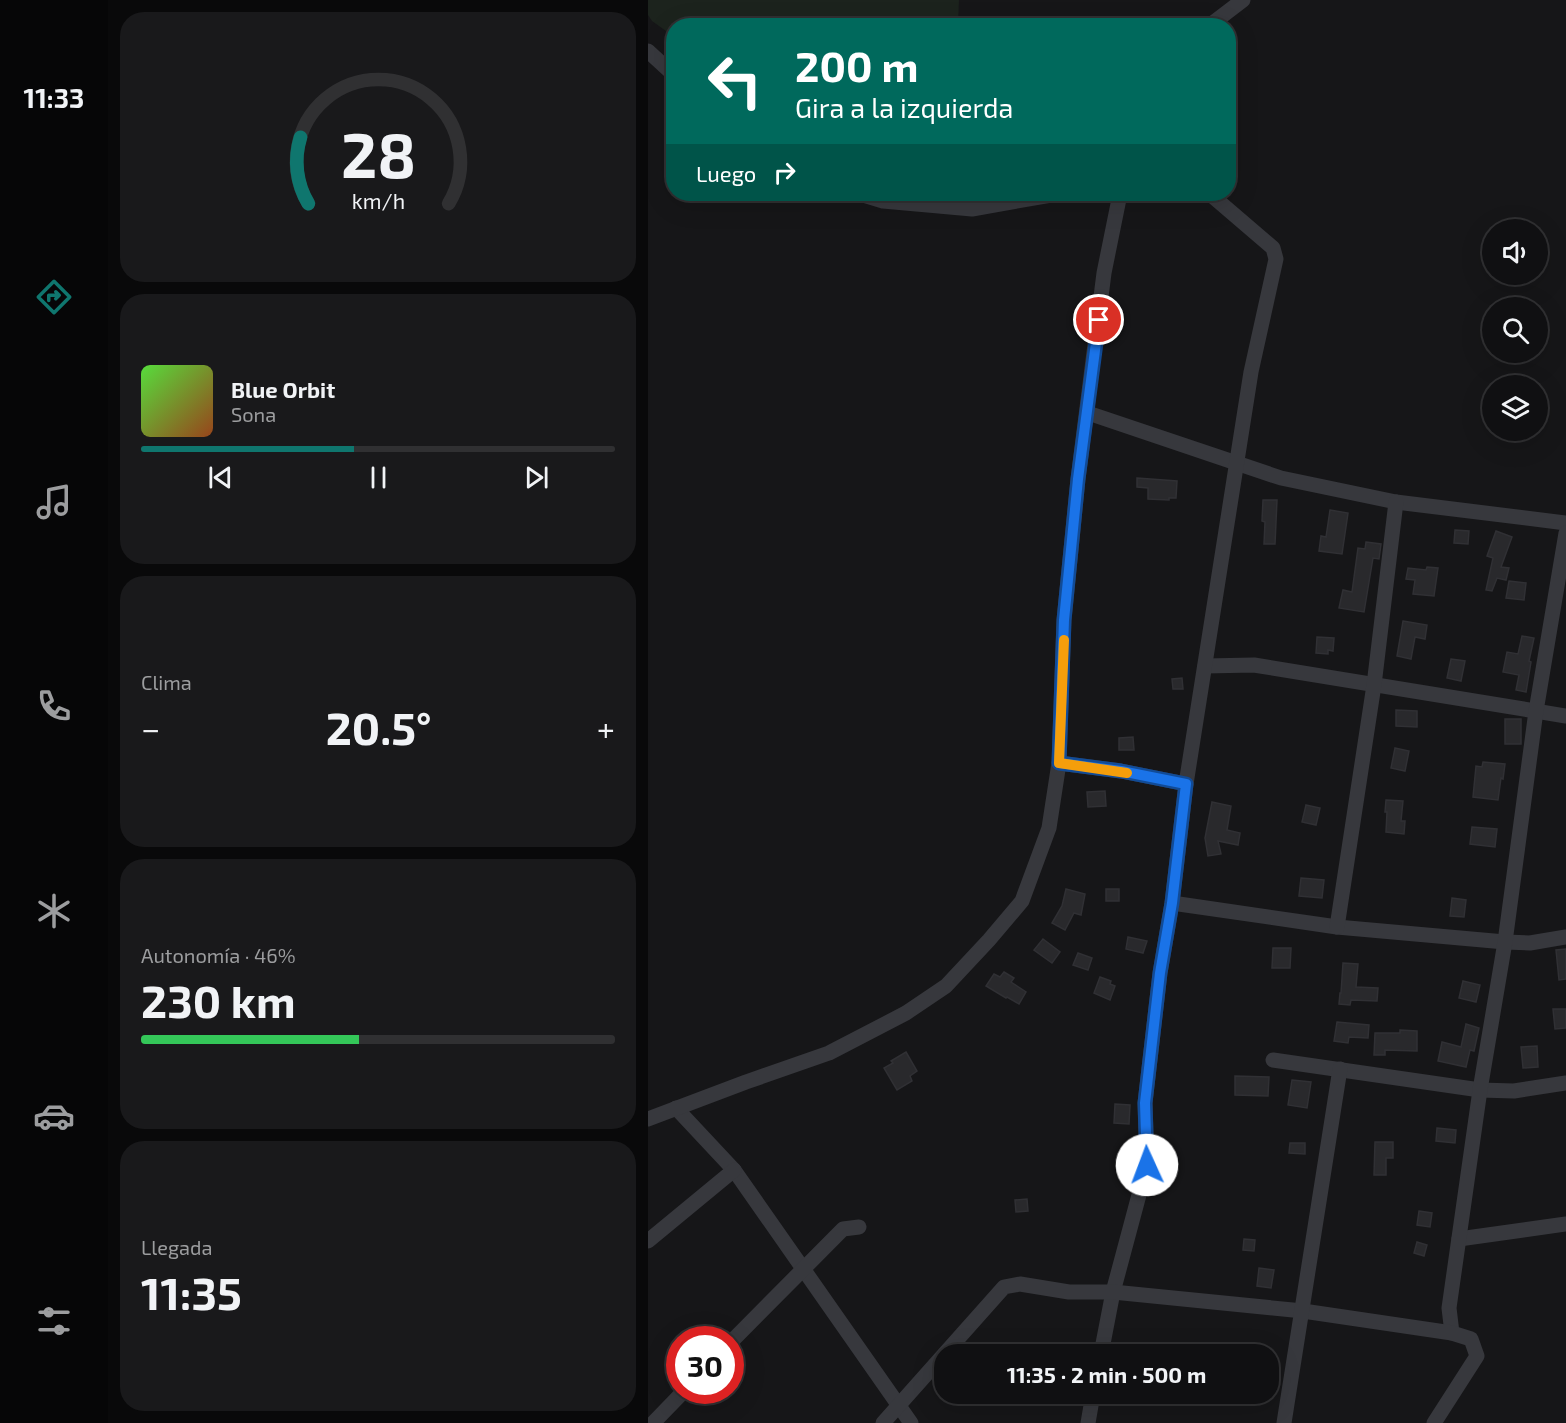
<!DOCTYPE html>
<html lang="es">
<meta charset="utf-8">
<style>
:root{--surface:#101012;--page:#19191b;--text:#f1f3f6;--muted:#9c9d9f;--line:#303032;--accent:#0f766e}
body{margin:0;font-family:"Exo 2",sans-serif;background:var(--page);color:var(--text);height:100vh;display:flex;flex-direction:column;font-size:22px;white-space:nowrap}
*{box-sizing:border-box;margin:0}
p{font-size:20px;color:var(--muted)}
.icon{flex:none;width:33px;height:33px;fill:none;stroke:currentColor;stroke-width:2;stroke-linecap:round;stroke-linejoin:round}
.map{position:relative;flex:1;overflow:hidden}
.drawer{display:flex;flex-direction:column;gap:12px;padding:12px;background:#09090a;width:540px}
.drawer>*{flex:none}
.guide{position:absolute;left:18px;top:18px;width:570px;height:183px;border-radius:24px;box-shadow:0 6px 24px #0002,0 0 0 2px var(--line);background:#00695c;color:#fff;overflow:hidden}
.fabs{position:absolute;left:834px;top:219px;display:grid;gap:12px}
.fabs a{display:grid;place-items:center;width:66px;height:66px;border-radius:50%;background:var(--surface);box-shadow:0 6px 24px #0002,0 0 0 2px var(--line);font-size:30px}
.speed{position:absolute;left:18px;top:1326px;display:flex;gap:12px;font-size:30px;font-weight:700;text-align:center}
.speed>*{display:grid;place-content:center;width:78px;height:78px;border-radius:50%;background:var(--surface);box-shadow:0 6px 24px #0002,0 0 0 2px var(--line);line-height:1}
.speed .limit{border:9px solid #d22;background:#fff;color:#111}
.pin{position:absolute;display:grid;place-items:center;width:51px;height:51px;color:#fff;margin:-26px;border:3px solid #fff;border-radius:50%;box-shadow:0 2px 6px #0007}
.me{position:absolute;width:66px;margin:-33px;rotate:358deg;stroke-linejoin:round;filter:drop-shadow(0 0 4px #0008)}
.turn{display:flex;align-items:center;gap:21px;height:126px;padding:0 30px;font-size:27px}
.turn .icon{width:78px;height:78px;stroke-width:2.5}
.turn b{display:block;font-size:42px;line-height:51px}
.then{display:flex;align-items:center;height:57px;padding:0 30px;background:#0003;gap:12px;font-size:22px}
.big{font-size:45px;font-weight:700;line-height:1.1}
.drawer .widget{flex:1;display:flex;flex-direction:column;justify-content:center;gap:9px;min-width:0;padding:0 21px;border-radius:24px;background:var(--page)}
.drawer .dial{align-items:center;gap:0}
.dial svg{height:156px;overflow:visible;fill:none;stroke:var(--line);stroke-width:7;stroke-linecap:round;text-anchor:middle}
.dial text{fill:var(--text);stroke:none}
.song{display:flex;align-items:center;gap:18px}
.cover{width:72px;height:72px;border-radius:9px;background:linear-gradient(135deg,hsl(110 70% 55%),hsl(20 70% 35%))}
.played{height:6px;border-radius:3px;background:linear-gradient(90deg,var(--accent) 45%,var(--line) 45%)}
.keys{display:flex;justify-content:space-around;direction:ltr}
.heat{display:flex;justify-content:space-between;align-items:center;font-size:33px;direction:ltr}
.charge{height:9px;border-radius:4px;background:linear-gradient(90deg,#34c759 46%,var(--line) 0)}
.trip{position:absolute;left:286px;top:1344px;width:345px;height:60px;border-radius:24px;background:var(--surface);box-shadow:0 6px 24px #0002,0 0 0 2px var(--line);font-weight:700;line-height:60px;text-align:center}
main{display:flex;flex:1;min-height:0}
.dock{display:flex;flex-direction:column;width:108px;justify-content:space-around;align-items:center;background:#060607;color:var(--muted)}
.dock .icon{width:42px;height:42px}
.dock .selected{color:var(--accent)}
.dock b{font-size:27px;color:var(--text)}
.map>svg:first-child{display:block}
</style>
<main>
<nav class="dock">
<b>11:33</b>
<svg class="icon selected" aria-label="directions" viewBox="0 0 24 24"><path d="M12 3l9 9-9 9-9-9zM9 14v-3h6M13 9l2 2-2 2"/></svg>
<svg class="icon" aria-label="music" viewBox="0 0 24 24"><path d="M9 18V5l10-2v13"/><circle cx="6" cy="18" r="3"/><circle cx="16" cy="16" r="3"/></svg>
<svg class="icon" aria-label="phone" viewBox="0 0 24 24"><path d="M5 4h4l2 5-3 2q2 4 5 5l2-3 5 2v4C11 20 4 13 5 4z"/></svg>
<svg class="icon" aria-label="climate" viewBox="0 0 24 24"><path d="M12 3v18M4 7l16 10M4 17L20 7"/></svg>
<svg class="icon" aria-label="car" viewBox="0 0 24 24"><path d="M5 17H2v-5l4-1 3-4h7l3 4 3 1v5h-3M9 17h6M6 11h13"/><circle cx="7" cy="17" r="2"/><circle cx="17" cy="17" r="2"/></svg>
<svg class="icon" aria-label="filters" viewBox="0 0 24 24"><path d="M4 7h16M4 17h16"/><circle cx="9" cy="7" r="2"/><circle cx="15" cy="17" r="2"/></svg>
</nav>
<section class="drawer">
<div class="widget dial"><svg viewBox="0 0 100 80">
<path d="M14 69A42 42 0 1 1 86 69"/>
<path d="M14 69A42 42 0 0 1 10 35" stroke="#0f766e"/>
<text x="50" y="56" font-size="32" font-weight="700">28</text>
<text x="50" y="72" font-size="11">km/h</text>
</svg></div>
<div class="widget">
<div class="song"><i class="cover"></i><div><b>Blue Orbit</b><p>Sona</p></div></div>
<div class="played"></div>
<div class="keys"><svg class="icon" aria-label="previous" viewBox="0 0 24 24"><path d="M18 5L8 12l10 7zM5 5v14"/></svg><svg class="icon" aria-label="pause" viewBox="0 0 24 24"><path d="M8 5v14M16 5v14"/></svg><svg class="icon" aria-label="next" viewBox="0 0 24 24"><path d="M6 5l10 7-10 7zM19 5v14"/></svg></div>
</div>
<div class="widget"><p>Clima</p>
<div class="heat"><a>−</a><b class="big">20.5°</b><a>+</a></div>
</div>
<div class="widget"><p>Autonomía · 46%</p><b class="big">230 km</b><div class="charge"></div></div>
<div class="widget"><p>Llegada</p><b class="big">11:35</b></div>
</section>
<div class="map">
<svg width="918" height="1423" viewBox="0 0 918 1423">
<rect width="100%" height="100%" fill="#161618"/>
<polygon fill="#1c231d" points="0,0 311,0 310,25 26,26 25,36 4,21 0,15"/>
<g fill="#29292c" stroke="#303034" stroke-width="1.5">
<polygon points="489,478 529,481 528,498 521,498 521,500 500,499 500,488 489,487"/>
<polygon points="615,500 629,500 627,544 616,544 617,522 614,521"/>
<polygon points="682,510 700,513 694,554 671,551 673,536 678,537"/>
<polygon points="807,530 821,531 820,544 806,543"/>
<polygon points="848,531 864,537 853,567 861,568 858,580 849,578 844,591 838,590 845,558 839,556"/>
<polygon points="718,542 733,544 731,559 725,558 716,612 691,608 695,590 704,592 710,548 717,549"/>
<polygon points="779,567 790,568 786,596 765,594 767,580 758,579 760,568 778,570"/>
<polygon points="861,581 878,583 876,600 858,598"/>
<polygon points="755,621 779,625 777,639 767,637 763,659 749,656"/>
<polygon points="874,636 886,638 881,661 883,662 878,692 868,690 871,675 855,672 859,652 870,654"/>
<polygon points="669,637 686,638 685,651 680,650 680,654 668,653"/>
<polygon points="803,659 817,661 813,681 799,678"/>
<polygon points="534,678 535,689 525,689 524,679"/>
<polygon points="748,710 769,711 769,727 748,726"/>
<rect x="857" y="719" width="16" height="25"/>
<polygon points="485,737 486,750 471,750 471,738"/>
<polygon points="747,748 761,751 757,771 743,768"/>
<polygon points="835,762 857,764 855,779 853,778 850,800 825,797 828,766 834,767"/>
<polygon points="457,791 458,806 440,807 439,792"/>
<polygon points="738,800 755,801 753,821 757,821 756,834 738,832 739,812 737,812"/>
<polygon points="564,802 583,806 579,830 592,833 590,845 570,841 573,854 560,856 557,838"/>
<polygon points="658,805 672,808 668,825 654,822"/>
<polygon points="824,827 849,829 847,847 822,844"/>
<polygon points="653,878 676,880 674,898 651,896"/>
<polygon points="418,889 437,894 433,915 426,913 417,930 404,923 414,906"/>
<rect x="458" y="889" width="13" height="12"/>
<polygon points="804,898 818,900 816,917 802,916"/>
<polygon points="480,937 499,941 495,953 478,949"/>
<polygon points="395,939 412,952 404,963 386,950"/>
<polygon points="625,948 643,948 642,968 624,968"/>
<polygon points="918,949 918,979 911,980 908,950"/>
<polygon points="430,953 444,958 440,970 425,965"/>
<polygon points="695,963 710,964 708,987 730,988 729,1001 703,1000 702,1005 691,1004 692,993 693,993"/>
<polygon points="356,972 366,978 363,982 378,992 371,1004 359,997 358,998 338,986 346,974 352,977"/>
<polygon points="452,977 463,981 462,984 467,986 462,1000 446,993"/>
<polygon points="815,981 832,985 828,1002 811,998"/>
<polygon points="905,1009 918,1009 918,1028 907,1029"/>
<polygon points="689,1022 721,1025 720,1038 701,1037 700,1043 686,1041"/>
<polygon points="818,1024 831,1028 826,1051 822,1050 818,1067 790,1061 794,1042 813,1047"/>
<polygon points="752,1030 769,1031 769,1051 737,1050 737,1055 726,1055 727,1033 752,1033"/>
<polygon points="889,1046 890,1067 875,1068 873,1047"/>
<polygon points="258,1052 269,1071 262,1076 264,1081 249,1090 236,1068 245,1063 243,1061"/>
<polygon points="587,1076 621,1077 620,1096 587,1095"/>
<polygon points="644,1080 663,1082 659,1108 640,1105"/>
<polygon points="467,1104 482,1105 481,1124 466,1123"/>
<polygon points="789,1128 808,1130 807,1143 788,1141"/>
<polygon points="727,1142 745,1142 745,1158 738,1158 738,1175 726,1175"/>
<polygon points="642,1143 657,1143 657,1154 641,1153"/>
<polygon points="379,1199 380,1211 368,1212 367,1200"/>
<polygon points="771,1211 784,1213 782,1227 769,1225"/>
<polygon points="596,1239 607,1240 606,1251 595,1250"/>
<polygon points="769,1242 779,1245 776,1256 766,1253"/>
<polygon points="611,1268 626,1270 623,1288 609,1286"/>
</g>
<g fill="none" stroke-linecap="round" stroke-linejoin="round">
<g stroke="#37383d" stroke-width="15">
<polyline points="561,26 595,0"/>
<polyline points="0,51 26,75"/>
<polyline points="212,194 235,201 324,209 409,194"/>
<polyline points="440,413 633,478 748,502 918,523"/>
<polyline points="557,666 606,665 918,716"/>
<polyline points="411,763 473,771 538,784"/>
<polyline points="524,903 689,927 857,942 882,943 918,937"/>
<polyline points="689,927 726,685 748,502"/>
<polyline points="625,1060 832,1090 866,1091 918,1083"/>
<polyline points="28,1108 86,1170 263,1423"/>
<polyline points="0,1119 98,1082 181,1053 258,1013 298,986 341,940 374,901 401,828 411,763 416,620 430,479 456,273 472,194"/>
<polyline points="811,1239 918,1224"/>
<polyline points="0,1241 86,1170"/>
<polyline points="804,1333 801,1308 832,1090 857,942 888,711 918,533"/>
<polyline points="82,1343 195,1229 211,1227"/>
<polyline points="453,1354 465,1292 499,1165 497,1103 512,973 524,903 538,784 603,372 628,259 625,248 562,194"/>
<polyline points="5,1423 37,1390"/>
<polyline points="235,1423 356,1287 372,1284 421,1292 465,1292 655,1311 804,1333 823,1339 829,1356 786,1423"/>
<polyline points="440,1423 445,1394"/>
<polyline points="636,1423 692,1069"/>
</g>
</g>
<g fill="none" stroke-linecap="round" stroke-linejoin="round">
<defs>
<polyline id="route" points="451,320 430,479 416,620 411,763 473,771 538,784 524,903 512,973 497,1103 499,1165"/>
</defs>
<use href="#route" stroke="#114b97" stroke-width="15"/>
<use href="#route" stroke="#1a73e8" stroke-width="10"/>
<polyline stroke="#f59e0b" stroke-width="10" points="416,640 411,763 479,773"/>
</g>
</svg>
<div class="fabs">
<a><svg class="icon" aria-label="sound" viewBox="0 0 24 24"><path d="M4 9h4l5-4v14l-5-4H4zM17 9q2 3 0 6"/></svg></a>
<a><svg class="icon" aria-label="search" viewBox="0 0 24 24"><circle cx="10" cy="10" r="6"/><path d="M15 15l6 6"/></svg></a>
<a><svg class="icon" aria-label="layers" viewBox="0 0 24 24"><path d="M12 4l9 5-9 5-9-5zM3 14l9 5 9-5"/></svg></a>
</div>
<div class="speed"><div class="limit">30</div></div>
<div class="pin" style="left:451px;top:320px;background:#d93025"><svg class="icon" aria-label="arrive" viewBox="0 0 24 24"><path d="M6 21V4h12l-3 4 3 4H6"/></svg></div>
<svg class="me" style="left:499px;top:1165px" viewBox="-20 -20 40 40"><circle r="19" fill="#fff"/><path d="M0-13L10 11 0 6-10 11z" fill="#1a73e8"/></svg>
<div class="trip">11:35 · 2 min · 500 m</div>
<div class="guide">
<div class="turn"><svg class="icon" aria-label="left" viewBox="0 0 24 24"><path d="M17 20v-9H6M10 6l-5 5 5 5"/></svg><div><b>200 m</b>Gira a la izquierda</div></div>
<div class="then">Luego<svg class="icon" aria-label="right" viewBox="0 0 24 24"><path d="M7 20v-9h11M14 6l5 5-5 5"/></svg></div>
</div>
</div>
</main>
